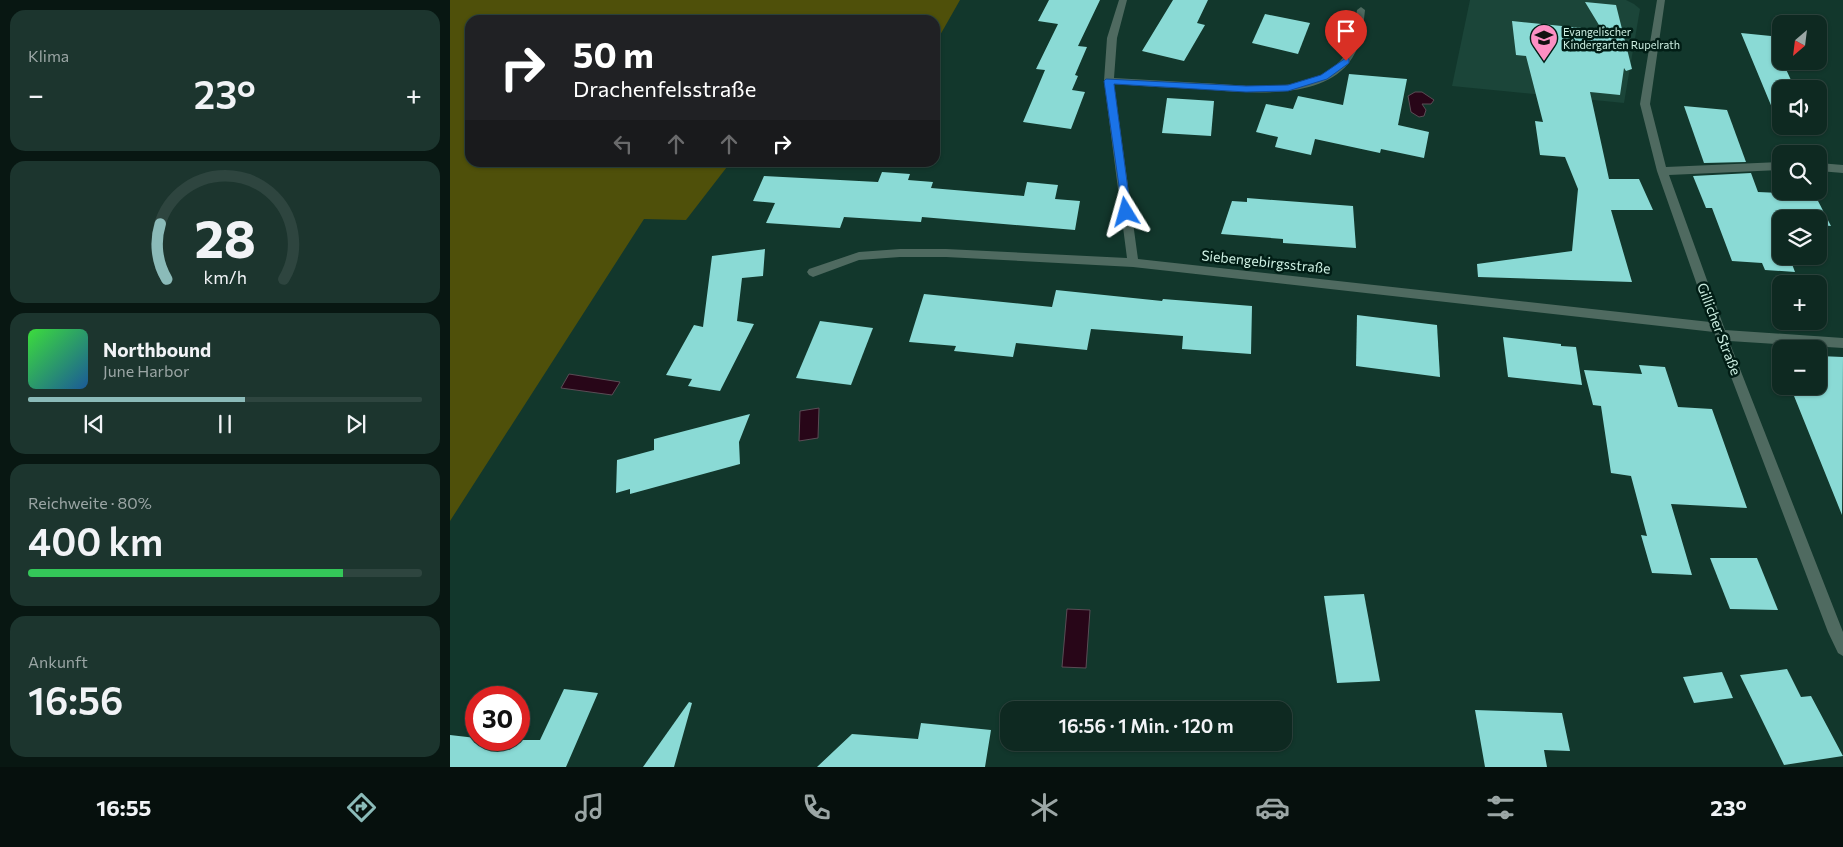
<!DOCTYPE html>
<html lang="de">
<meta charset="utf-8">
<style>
:root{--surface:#0e2921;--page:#1c352e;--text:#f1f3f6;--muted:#9ba6a5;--line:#2e453f;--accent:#8bbbb9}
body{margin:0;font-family:Commissioner,sans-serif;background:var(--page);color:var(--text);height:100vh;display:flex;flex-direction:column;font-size:19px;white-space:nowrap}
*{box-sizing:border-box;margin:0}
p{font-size:16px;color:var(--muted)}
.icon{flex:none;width:28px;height:28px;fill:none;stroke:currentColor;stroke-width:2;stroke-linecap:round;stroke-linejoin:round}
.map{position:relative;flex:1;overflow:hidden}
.panel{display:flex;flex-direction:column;gap:10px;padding:10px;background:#081712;width:450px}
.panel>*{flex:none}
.guide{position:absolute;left:15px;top:15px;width:475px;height:152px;border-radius:15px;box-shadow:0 1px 4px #0004,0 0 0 1px var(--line);background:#202124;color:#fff;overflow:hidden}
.needle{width:32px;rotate:208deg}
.tools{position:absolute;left:1322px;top:15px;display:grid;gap:10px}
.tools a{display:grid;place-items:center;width:55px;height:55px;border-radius:10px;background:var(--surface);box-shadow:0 1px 4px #0004,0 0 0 1px var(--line);font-size:25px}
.speed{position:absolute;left:15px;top:686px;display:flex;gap:10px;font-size:25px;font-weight:700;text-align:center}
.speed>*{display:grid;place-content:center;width:65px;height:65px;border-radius:50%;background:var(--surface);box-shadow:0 1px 4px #0004,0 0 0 1px var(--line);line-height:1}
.speed .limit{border:8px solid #d22;background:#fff;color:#111}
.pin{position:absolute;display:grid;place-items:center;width:42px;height:42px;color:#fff;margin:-51px -21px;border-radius:50% 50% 50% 0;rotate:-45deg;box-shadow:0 0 5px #0007}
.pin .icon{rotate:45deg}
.me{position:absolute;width:55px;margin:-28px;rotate:352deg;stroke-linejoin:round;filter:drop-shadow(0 0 4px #0008)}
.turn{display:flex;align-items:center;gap:18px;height:105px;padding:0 25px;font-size:22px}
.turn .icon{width:65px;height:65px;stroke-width:2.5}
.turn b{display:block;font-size:35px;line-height:42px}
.lanes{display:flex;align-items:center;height:48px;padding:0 25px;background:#0003;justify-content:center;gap:25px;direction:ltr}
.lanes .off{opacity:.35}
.big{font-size:38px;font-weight:600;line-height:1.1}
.panel .card{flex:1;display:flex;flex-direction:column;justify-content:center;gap:8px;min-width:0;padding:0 18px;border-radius:15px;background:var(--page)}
.panel .dial{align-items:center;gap:0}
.dial svg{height:130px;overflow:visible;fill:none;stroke:var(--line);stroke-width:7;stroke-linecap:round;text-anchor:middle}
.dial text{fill:var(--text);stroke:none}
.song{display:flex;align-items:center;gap:15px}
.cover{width:60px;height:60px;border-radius:8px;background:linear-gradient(135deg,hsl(120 70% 55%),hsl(210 70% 35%))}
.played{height:5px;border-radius:2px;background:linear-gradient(90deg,var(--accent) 55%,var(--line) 55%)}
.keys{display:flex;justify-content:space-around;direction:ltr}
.heat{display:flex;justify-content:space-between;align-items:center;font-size:28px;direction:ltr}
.charge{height:8px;border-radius:4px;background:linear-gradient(90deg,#34c759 80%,var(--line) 0)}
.trip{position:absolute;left:550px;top:701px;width:292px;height:50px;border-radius:15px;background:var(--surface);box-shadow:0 1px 4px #0004,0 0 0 1px var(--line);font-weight:600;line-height:50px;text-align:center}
.dock{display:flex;height:80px;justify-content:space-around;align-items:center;background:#06100d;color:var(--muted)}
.dock .icon{width:35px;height:35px}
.dock .selected{color:var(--accent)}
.dock b{font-size:22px;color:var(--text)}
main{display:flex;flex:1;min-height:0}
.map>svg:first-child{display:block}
</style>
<main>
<section class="panel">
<div class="card"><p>Klima</p>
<div class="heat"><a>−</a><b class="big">23°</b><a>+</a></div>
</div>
<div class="card dial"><svg viewBox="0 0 100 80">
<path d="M14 69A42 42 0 1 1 86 69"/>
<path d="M14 69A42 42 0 0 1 10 35" stroke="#8bbbb9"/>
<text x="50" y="56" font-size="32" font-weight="700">28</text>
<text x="50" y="72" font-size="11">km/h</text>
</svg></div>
<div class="card">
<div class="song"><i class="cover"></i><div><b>Northbound</b><p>June Harbor</p></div></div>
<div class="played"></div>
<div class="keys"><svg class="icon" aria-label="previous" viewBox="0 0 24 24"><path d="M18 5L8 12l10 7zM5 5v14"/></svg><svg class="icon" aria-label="pause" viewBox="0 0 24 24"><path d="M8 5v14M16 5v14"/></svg><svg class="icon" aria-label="next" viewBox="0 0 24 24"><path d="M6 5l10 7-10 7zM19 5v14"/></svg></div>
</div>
<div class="card"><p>Reichweite · 80%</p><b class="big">400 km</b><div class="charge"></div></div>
<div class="card"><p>Ankunft</p><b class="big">16:56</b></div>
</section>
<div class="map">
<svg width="1393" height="767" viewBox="0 0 1393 767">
<rect width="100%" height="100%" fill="#12372c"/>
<polygon fill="#1b4539" points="1020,0 1176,0 1184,4 1190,9 1174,103 1002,86"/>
<polygon fill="#4f500a" points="0,0 510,0 485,44 485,20 20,20 20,162 280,163 236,220 194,219 0,521"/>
<g fill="#280618" stroke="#5a4c55">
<polygon points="965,92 972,92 984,100 981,104 972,104 976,110 974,116 969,117 961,112 958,96"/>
<polygon points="119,374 170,382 162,395 111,388"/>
<polygon points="369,408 368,438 349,441 350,411"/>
<polygon points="617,609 640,610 636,668 612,667"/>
</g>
<g fill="#8adad5">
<polygon points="599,0 650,0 628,46 637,47 625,75 628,76 622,90 635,92 621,129 573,122 595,70 586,69 608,24 588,21"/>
<polygon points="723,0 758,0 747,23 755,25 734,61 692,51"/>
<polygon points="1135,2 1166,5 1182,69 1176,71 1174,68 1170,95 1140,92 1159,179 1189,179 1203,210 1161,210 1182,282 1028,277 1027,264 1122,251 1128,189 1115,157 1090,155 1085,121 1093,122 1076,56 1066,55 1062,21 1152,30"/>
<polygon points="815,14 860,23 848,54 802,43"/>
<polygon points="1291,33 1321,36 1345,89 1331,89 1331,126 1362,126 1363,129 1330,127"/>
<polygon points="899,74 957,79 948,125 979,132 974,158 931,149 930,153 865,139 861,155 825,147 828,137 806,132 816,104 843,109 848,96 893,105"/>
<polygon points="717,98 764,101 761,136 712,133"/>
<polygon points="1234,106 1277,110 1296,162 1254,163"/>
<polygon points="432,172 460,174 458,180 483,182 481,188 574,196 577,182 608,185 605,199 630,201 625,230 472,217 471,222 394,217 390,228 316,223 325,203 303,201 314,176 428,182"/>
<polygon points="1301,173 1308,192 1330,193 1332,196 1367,199 1381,226 1369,225 1369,219 1331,219 1331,222 1324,222 1331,239 1331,256 1339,256 1345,272 1315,270 1312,263 1282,261 1262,208 1256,208 1243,176"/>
<polygon points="797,198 903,206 906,248 833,243 833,239 771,234 782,201 797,202"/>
<polygon points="315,249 313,276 292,278 287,321 304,324 270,391 238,386 242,379 216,375 244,325 253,327 262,256"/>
<polygon points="606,290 712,301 713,299 802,306 801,354 732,349 733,336 641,329 637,350 566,343 563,357 504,351 506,346 459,342 474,294 602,307"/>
<polygon points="907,315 987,325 990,377 906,366"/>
<polygon points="370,321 423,328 401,385 346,378"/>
<polygon points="1053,337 1111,344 1111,346 1126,347 1132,385 1058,377"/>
<polygon points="1369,356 1393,357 1392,515 1340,386 1369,386"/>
<polygon points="1189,365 1215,367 1228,407 1262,409 1297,508 1221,504 1242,575 1202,573 1191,535 1197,536 1181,476 1161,473 1151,406 1143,405 1134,370 1192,374"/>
<polygon points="300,414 289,442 290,464 180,494 180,489 166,493 167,460 204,450 204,439"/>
<polygon points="1260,558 1307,558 1328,610 1280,609"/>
<polygon points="914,594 930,681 887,683 874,596"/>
<polygon points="1337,669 1351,697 1361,696 1393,756 1334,765 1290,675"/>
<polygon points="1272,672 1283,698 1244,703 1233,677"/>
<polygon points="114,689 148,693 116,767 0,767 0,735 26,738 26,740 90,740"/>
<polygon points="239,702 242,703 224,767 193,767"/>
<polygon points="1025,710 1112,713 1120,751 1094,750 1097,767 1035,767"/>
<polygon points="471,723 541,730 535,767 367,767 402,734 468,739"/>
</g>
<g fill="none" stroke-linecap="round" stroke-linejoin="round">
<g fill="#4f6a60" fill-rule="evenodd">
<path d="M 669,0 L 677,0 L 667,38 L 664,78 C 693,80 723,81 752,83 C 794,85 859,96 891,60 C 903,47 904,27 907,10 L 911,7 L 915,10 C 913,29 911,48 898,64 C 866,102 792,92 748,89 C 720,88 692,86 664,84 L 688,259 L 1260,322 L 1207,171 L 1190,104 L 1207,0 L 1215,0 L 1200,104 L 1216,167 L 1331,162 L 1331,170 L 1219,175 L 1275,330 L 1393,338 L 1393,348 L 1279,341 L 1393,632 L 1393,656 L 1388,653 L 1378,632 L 1264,332 L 683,267 L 496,257 L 450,257 L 409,260 L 363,277 L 359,275 L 357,272 L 359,269 L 409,252 L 450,249 L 496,249 L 677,258 L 654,81 L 657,38 Z"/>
<polygon points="1369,163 1393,165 1393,173 1369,171"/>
</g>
</g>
<polygon fill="#1a73e8" stroke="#114b97" points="896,58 899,59 899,63 877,79 838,91 796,92 664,84 681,212 676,215 673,214 654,81 656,79 796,86 838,85 871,75"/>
<defs>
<symbol id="school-pin" viewBox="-11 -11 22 30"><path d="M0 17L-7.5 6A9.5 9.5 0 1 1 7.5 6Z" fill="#fc8fc3" stroke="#011d15"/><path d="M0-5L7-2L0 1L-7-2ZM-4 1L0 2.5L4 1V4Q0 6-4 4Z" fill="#111"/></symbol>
</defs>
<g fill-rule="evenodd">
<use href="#school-pin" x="1078" y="22" width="32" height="43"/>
</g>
<g text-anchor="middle" stroke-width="5" stroke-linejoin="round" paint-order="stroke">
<g font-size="11" fill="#cef0e3" stroke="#011d15" text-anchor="start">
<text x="1113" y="36">Evangelischer<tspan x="1113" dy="13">Kindergarten Rupelrath</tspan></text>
</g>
<g font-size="14" fill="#cef0e3" stroke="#011d15">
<text transform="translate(816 262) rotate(6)" y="5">Siebengebirgsstraße</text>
<text transform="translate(1269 329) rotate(69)" y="5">Gillicher Straße</text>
</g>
</g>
</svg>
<div class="tools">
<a><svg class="needle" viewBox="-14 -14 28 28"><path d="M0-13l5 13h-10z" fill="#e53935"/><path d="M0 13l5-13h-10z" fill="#9ba6a5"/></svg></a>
<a><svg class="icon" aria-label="sound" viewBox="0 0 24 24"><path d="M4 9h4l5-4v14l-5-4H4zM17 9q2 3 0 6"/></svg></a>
<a><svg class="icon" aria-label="search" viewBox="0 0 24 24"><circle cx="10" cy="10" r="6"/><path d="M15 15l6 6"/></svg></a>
<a><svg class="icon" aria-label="layers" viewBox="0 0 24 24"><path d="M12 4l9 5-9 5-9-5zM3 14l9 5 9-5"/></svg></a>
<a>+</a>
<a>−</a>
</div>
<div class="speed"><div class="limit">30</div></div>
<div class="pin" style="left:896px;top:61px;background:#d93025"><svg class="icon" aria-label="arrive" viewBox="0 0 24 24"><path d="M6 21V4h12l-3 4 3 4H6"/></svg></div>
<svg class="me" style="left:676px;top:212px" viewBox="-20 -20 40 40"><path d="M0-17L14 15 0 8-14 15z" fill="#1a73e8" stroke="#fff" stroke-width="4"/></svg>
<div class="trip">16:56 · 1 Min. · 120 m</div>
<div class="guide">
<div class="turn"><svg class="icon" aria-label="right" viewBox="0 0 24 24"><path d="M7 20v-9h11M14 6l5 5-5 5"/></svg><div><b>50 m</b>Drachenfelsstraße</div></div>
<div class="lanes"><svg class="icon off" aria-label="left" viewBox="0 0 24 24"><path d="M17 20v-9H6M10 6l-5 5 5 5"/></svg><svg class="icon off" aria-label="ahead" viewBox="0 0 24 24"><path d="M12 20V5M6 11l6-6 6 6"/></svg><svg class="icon off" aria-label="ahead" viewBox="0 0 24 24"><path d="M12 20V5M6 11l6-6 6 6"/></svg><svg class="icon" aria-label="right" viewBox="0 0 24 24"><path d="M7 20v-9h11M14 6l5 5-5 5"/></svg></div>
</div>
</div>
</main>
<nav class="dock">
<b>16:55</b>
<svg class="icon selected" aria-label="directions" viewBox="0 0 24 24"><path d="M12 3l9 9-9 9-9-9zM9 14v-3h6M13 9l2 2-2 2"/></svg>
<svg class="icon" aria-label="music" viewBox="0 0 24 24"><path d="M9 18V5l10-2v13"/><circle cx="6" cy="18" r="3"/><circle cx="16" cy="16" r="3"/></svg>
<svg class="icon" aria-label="phone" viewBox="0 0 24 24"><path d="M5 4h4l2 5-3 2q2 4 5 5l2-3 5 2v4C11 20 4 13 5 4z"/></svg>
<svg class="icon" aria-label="climate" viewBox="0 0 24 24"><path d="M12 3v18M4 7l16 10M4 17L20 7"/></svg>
<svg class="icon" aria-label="car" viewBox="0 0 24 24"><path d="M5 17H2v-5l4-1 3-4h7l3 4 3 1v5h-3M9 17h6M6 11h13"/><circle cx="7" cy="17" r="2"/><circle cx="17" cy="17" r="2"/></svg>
<svg class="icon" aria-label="filters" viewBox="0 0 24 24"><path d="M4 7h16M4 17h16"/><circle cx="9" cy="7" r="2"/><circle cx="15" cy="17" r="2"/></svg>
<b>23°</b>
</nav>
